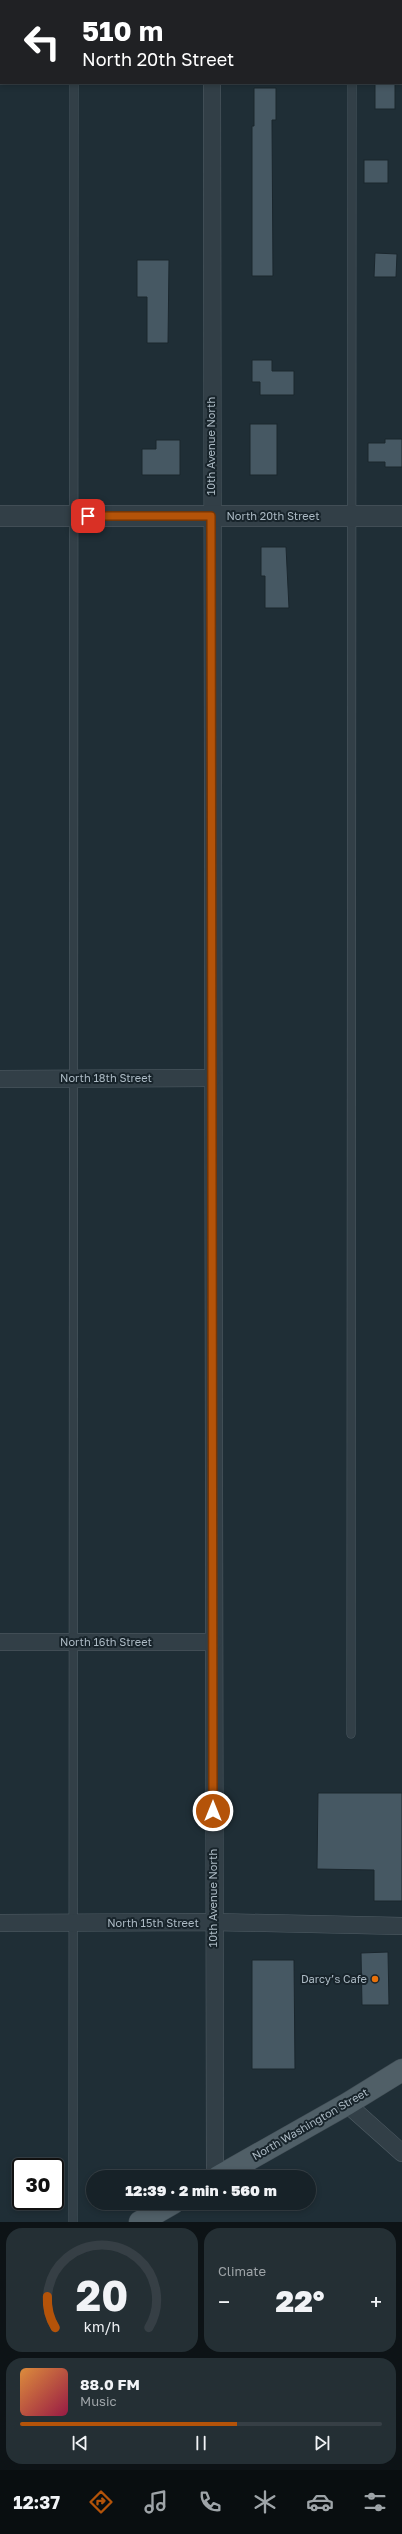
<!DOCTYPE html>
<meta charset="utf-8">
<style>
:root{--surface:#172228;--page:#242f34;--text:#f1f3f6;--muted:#9ea4a8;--line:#363f45;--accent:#b45309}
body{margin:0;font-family:"Golos Text",sans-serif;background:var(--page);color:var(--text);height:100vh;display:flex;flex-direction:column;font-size:15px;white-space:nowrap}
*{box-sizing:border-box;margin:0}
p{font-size:13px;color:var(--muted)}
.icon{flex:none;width:22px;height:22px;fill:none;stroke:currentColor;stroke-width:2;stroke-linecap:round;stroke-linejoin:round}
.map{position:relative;height:2222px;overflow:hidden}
.side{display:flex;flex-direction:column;gap:6px;padding:6px;background:#0d1316;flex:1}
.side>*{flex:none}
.guide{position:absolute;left:0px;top:0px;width:402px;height:84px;box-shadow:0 2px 6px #0003,0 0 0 1px var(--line);background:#202124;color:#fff;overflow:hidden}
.speed{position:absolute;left:12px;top:2158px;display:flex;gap:8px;font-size:20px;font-weight:700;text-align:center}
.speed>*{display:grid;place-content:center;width:52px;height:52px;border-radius:50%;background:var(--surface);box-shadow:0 2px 6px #0003,0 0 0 1px var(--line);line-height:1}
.speed .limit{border:2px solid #111;border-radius:6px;background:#fff;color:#111}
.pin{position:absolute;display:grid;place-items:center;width:34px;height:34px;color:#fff;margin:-17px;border-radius:8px;box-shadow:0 2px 6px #0006}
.me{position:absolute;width:44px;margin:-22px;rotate:0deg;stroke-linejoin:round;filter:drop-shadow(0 0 3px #0008)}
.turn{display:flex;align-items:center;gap:14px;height:84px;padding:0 16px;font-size:18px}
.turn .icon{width:52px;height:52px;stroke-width:2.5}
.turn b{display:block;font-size:28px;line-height:34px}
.big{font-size:30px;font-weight:800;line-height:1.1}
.side .widget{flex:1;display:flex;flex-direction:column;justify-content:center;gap:6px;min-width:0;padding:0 14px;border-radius:16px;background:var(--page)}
.side .dial{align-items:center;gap:0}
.dial svg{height:104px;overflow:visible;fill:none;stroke:var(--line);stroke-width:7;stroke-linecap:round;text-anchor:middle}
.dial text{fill:var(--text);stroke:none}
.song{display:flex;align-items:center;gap:12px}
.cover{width:48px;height:48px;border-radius:6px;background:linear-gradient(135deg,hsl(30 70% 55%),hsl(340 70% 35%))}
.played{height:4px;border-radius:2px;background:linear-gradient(90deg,var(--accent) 60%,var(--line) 60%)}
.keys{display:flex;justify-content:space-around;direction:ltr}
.heat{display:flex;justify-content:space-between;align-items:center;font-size:22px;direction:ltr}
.side .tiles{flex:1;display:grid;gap:6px;grid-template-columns:1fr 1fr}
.widget:last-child{grid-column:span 2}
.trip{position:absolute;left:86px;top:2170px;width:230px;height:40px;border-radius:20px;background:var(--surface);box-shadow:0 2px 6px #0003,0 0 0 1px var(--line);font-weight:800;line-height:40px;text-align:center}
.dock{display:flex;height:64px;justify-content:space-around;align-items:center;background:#090e10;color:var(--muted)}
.dock .icon{width:28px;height:28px}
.dock .active{color:var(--accent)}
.dock b{font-size:18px;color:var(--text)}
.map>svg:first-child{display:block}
</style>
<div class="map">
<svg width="402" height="2222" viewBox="0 0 402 2222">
<rect width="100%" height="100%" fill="#1f2e36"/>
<g fill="#465863" stroke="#1a262d">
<rect x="375" y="83" width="20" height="26"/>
<polygon points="254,88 276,88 276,120 272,120 273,276 252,276 252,126 254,126"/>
<rect x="364" y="160" width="24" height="23"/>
<polygon points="375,253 397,254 396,277 374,277"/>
<polygon points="137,260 169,260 168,343 147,343 147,297 137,297"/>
<polygon points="252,360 272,360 272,371 294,371 294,395 260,395 260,382 252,382"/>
<rect x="250" y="424" width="27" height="51"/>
<polygon points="385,439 402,439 402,467 385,467 385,462 368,462 368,443 385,443"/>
<polygon points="156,440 180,440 180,475 142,475 142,449 156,449"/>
<polygon points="261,547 286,547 289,608 265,608 265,576 261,576"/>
<polygon points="318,1793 402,1793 402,1901 374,1901 374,1870 317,1869"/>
<polygon points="388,1952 389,2005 362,2005 361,1953"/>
<polygon points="252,1960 294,1960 295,2069 252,2069"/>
</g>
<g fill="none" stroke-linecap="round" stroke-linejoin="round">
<defs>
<g id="service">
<polyline points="74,0 74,1"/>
<polyline points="352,0 352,1"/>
<polyline points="351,1734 352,83"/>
<polyline points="73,2222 74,83"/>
</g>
<g id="minor">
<polyline points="212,1 212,0"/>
<polyline points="212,83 215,2177"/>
<polyline points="0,1079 212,1078"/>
<polyline points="0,1642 213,1642"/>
<polyline points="0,1923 213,1922 402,1926"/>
<polyline points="347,2104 402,2153"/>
</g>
<polyline id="tertiary" points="0,516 402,516"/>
<g id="primary">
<polyline points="218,2177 347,2104 402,2070"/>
<polyline points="140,2222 173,2203"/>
</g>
</defs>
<use href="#service" stroke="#505d65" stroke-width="9"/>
<use href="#minor" stroke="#505d65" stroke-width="18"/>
<use href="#tertiary" stroke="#505d65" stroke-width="22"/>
<use href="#primary" stroke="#3f4b53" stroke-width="23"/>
<use href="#service" stroke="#323f47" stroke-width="8"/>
<use href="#minor" stroke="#323f47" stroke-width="17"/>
<use href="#tertiary" stroke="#323f47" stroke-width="21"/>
<use href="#primary" stroke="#505f67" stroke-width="22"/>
</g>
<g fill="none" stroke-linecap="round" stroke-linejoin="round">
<defs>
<polyline id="route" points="88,516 211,516 213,1811"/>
</defs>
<use href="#route" stroke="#753606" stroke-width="10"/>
<use href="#route" stroke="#b45309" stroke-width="7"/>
</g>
<circle fill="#e8710a" stroke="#18242b" stroke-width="1.5" cx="375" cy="1979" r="4"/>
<g text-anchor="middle" stroke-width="4" stroke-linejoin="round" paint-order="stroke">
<g font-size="11" fill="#acbac4" stroke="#18242b">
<text transform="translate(211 446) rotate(-90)" y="4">10th Avenue North</text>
<text x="273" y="520">North 20th Street</text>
<text x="106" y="1082">North 18th Street</text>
<text x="106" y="1646">North 16th Street</text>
<text transform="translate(213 1898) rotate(-90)" y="4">10th Avenue North</text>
<text x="153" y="1927">North 15th Street</text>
<text transform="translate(310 2124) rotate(-30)" y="4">North Washington Street</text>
</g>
<g font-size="11" fill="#acbac4" stroke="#18242b" text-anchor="end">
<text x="367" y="1983">Darcy’s Cafe</text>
</g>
</g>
</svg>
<div class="speed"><div class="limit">30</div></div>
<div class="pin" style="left:88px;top:516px;background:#d93025"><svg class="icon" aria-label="arrive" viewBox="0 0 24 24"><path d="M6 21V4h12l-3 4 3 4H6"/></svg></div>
<svg class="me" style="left:213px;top:1811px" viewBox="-20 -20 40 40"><circle r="17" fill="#b45309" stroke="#fff" stroke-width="3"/><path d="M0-11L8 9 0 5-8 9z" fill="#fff"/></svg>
<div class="trip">12:39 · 2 min · 560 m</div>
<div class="guide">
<div class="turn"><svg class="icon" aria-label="left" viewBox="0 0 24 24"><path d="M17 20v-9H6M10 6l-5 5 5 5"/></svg><div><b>510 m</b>North 20th Street</div></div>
</div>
</div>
<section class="side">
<div class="tiles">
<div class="widget dial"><svg viewBox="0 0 100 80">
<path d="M14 69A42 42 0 1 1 86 69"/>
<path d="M14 69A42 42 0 0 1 8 45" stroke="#b45309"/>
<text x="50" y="56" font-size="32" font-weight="700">20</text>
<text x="50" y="72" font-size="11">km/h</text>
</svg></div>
<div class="widget"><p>Climate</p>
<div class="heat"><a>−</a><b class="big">22°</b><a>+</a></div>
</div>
<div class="widget">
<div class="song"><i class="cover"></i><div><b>88.0 FM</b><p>Music</p></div></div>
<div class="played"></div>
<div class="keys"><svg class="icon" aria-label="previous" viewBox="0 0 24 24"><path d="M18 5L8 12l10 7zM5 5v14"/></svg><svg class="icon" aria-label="pause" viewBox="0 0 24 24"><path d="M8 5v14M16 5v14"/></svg><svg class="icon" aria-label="next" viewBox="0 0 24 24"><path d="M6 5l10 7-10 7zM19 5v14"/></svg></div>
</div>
</div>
</section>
<nav class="dock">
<b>12:37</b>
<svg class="icon active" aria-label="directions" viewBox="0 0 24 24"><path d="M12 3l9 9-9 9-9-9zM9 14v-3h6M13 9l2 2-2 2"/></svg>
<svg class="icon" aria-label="music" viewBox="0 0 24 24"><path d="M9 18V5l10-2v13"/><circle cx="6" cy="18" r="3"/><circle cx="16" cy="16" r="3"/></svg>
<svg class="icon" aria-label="phone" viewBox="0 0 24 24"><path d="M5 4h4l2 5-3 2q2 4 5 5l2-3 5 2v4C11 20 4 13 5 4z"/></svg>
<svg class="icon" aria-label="climate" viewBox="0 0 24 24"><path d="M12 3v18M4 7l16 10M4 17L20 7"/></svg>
<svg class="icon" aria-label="car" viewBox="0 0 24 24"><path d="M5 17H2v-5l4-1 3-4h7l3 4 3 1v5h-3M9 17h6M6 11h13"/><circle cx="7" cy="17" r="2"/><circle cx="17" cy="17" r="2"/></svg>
<svg class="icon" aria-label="filters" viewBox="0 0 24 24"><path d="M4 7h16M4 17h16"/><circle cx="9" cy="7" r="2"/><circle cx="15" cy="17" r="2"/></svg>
</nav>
